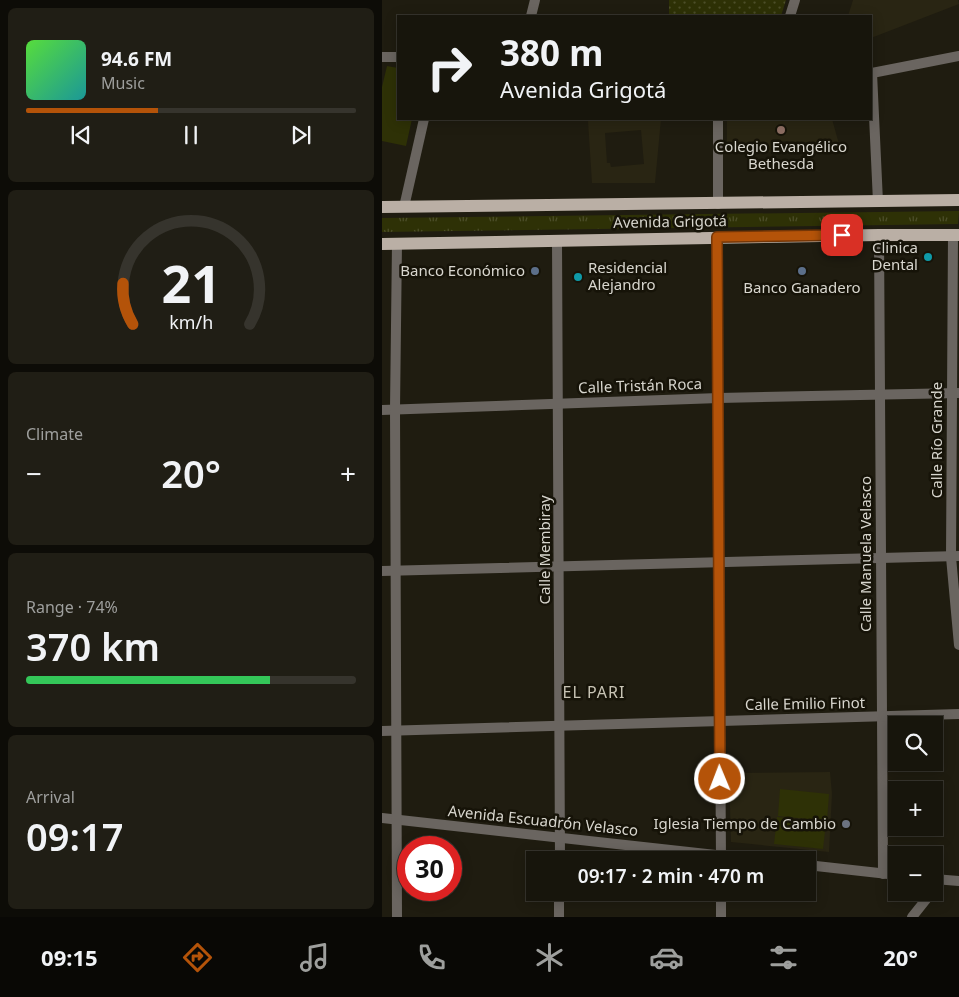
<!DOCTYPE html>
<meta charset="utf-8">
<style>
:root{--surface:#17150c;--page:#201e15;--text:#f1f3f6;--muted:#9e9f9d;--line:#36342d;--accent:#b45309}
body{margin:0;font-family:"Noto Sans",sans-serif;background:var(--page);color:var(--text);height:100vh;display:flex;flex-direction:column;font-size:19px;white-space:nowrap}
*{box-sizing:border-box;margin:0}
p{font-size:16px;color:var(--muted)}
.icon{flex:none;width:28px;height:28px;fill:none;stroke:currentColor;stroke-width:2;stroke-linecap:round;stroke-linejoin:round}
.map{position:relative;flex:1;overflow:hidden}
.sheet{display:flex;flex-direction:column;gap:8px;padding:8px;background:#0d0c07;width:382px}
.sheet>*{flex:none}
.guide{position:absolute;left:15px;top:15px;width:475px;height:105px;border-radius:0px;box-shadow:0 2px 12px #0003,0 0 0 1px var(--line);background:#17150c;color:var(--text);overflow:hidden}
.controls{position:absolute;left:506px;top:716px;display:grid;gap:10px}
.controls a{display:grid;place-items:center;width:55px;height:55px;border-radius:0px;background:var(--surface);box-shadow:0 2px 12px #0003,0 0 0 1px var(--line);font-size:25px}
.speed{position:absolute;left:15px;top:836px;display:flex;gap:10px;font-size:25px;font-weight:700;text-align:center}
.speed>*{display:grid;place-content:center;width:65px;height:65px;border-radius:50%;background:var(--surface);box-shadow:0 2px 12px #0003,0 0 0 1px var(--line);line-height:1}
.speed .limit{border:8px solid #d22;background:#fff;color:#111}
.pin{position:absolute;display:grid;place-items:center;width:42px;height:42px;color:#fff;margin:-21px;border-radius:10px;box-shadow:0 2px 8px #0006}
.me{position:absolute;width:55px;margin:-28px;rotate:359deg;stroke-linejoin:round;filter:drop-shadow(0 0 4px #0008)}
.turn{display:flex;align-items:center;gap:18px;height:105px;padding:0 20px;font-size:22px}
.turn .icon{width:65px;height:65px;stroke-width:2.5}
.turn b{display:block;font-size:35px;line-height:42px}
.big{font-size:38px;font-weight:600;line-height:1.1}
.sheet .card{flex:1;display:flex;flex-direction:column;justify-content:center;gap:8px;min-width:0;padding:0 18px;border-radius:8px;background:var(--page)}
.sheet .dial{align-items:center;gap:0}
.dial svg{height:130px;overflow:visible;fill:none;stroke:var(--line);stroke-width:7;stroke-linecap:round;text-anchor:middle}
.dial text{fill:var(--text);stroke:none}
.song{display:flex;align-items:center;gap:15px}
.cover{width:60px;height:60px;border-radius:8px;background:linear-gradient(135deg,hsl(110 70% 55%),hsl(180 70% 35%))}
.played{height:5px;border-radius:2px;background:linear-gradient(90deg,var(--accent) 40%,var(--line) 40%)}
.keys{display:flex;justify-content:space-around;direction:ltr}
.heat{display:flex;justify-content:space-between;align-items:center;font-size:28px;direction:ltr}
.charge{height:8px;border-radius:4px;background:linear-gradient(90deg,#34c759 74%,var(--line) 0)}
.trip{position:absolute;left:144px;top:851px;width:290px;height:50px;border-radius:0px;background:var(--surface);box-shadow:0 2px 12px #0003,0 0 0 1px var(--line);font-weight:600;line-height:50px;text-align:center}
.tabs{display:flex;height:80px;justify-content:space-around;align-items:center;background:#090805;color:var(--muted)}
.tabs .icon{width:35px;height:35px}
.tabs .on{color:var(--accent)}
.tabs b{font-size:22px;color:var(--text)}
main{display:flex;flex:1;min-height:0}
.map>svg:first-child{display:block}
</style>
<main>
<section class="sheet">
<div class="card">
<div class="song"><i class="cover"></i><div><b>94.6 FM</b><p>Music</p></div></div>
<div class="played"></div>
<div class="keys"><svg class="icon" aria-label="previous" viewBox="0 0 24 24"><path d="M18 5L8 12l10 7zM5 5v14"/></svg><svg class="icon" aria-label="pause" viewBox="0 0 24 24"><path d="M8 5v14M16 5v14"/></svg><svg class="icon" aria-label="next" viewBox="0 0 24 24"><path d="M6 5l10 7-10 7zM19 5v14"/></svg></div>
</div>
<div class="card dial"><svg viewBox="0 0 100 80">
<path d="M14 69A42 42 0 1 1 86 69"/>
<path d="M14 69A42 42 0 0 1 8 44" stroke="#b45309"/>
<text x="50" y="56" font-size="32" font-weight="700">21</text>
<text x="50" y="72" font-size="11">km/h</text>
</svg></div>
<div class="card"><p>Climate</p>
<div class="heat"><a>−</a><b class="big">20°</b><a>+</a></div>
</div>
<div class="card"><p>Range · 74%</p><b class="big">370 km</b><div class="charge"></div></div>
<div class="card"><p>Arrival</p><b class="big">09:17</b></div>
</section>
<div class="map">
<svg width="577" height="917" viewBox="0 0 577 917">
<defs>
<pattern id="grass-tufts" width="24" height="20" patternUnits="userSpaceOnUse" patternTransform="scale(1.25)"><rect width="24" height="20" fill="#2e3106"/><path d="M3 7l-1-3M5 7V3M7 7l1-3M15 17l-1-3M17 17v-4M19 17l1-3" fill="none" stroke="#4c4e29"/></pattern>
<pattern id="park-dots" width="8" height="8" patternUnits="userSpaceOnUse" patternTransform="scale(1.25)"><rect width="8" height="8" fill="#2e3106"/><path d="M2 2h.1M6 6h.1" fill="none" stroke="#4c4e29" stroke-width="1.8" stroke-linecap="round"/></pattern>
</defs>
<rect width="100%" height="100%" fill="#1f1c10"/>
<g fill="#292513" fill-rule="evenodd">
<polygon points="471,0 576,0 577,4 489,38 489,16 466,16"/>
<path d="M 219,119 L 279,119 L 273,183 L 210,183 L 206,121 ZM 259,130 L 262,164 L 229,167 L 228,163 L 225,163 L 223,133 Z"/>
<polygon points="345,119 450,119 457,144 395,141 394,152 345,152"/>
<polygon points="448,772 450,794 447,852 349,842 347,773"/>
</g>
<polygon fill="url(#grass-tufts)" points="577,211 576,224 0,232 0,218"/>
<polygon fill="url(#park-dots)" points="287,0 404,0 399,16 287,16"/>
<g fill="#2e3106">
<polygon points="5,66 16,68 16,119 30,119 24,146 0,141 0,87"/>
<polygon points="398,789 447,794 445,821 396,816"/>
<polygon points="395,817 444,822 441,849 392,844"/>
</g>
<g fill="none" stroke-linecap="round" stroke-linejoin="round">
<g stroke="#6a6560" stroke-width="10">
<polyline points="149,16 153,0"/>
<polyline points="408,16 413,0"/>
<polyline points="0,57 16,57"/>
<polyline points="496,202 490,73 577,56"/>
<polyline points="336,204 336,119"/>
<polyline points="22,207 42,119"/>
<polyline points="497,235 501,874"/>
<polyline points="571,235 569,557 577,645"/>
<polyline points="335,237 339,860"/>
<polyline points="175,241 178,860"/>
<polyline points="0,410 337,398 577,393"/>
<polyline points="0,571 577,556"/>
<polyline points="0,731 577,714"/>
<polyline points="0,818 379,860"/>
<polyline points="425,865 515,875"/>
<polyline points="552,879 577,881"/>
<polyline points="15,917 13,409 15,243"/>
<polyline points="177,917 177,892"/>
<polyline points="339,917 339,892"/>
<polyline points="530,917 550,892"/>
</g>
<g stroke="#baafa5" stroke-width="12">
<polyline points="0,207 577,200"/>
<polyline points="0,244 497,235 577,235"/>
</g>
</g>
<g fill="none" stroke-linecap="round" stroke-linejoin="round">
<defs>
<polyline id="route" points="338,779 335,237 460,235"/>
</defs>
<use href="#route" stroke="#753606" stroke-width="12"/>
<use href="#route" stroke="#b45309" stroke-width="9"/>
</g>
<circle fill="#8d6e63" stroke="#161308" stroke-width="2" cx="399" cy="130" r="5"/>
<g fill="#0f9aa8" stroke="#161308" stroke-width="2">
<circle cx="546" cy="257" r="5"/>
<circle cx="196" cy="277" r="5"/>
</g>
<g fill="#5c6f8a" stroke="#161308" stroke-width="2">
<circle cx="153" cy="271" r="5"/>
<circle cx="420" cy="271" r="5"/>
</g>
<circle fill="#6b7280" stroke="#161308" stroke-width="2" cx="464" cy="824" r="5"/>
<g text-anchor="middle" stroke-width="5" stroke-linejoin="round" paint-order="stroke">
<g font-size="15" fill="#d8d6ce" stroke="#161308" text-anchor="end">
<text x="399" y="152" text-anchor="middle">Colegio Evangélico<tspan x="399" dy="17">Bethesda</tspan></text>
<text x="536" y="253">Clinica<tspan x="536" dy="17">Dental</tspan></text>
<text x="206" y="273" text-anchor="start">Residencial<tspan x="206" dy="17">Alejandro</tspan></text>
<text x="143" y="276">Banco Económico</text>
<text x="420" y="293" text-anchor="middle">Banco Ganadero</text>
<text x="454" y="829">Iglesia Tiempo de Cambio</text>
</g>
<g font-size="15" fill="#d8d6ce" stroke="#161308">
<text transform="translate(288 222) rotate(-1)" y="5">Avenida Grigotá</text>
<text transform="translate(258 386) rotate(-2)" y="5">Calle Tristán Roca</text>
<text transform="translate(555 440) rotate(-90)" y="5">Calle Río Grande</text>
<text transform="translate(163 550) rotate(-90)" y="5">Calle Membiray</text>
<text transform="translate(484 554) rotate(-90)" y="5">Calle Manuela Velasco</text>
<text transform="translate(423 704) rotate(-1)" y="5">Calle Emilio Finot</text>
<text transform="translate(161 821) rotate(6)" y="5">Avenida Escuadrón Velasco</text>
</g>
<g font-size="16" letter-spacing="1" fill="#c8c4b5" stroke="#161308">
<text x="212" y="698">EL PARI</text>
</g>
</g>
</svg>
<div class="controls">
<a><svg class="icon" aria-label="search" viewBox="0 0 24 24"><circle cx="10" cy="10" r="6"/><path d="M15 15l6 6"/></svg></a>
<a>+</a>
<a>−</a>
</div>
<div class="speed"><div class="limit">30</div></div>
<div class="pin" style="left:460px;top:235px;background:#d93025"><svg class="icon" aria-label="arrive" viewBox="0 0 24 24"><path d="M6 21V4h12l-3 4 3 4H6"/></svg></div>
<svg class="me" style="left:338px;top:779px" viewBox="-20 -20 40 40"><circle r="17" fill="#b45309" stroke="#fff" stroke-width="3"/><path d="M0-11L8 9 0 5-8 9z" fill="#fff"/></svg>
<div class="trip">09:17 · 2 min · 470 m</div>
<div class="guide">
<div class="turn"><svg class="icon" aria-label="right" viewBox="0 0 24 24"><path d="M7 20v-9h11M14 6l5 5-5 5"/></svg><div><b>380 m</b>Avenida Grigotá</div></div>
</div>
</div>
</main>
<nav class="tabs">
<b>09:15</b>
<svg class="icon on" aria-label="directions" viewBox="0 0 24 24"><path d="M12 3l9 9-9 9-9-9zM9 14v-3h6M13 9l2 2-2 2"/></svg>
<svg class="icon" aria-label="music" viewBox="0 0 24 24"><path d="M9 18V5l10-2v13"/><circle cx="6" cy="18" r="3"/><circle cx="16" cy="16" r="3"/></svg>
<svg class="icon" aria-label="phone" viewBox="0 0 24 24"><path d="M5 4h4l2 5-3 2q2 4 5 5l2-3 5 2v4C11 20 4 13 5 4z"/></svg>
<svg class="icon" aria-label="climate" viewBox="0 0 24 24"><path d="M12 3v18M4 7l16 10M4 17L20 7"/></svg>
<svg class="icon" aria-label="car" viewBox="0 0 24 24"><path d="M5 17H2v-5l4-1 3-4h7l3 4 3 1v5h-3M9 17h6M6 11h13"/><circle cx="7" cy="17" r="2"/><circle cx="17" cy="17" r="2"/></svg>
<svg class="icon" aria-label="filters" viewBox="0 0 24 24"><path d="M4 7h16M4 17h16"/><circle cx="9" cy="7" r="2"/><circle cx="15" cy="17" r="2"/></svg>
<b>20°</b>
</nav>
